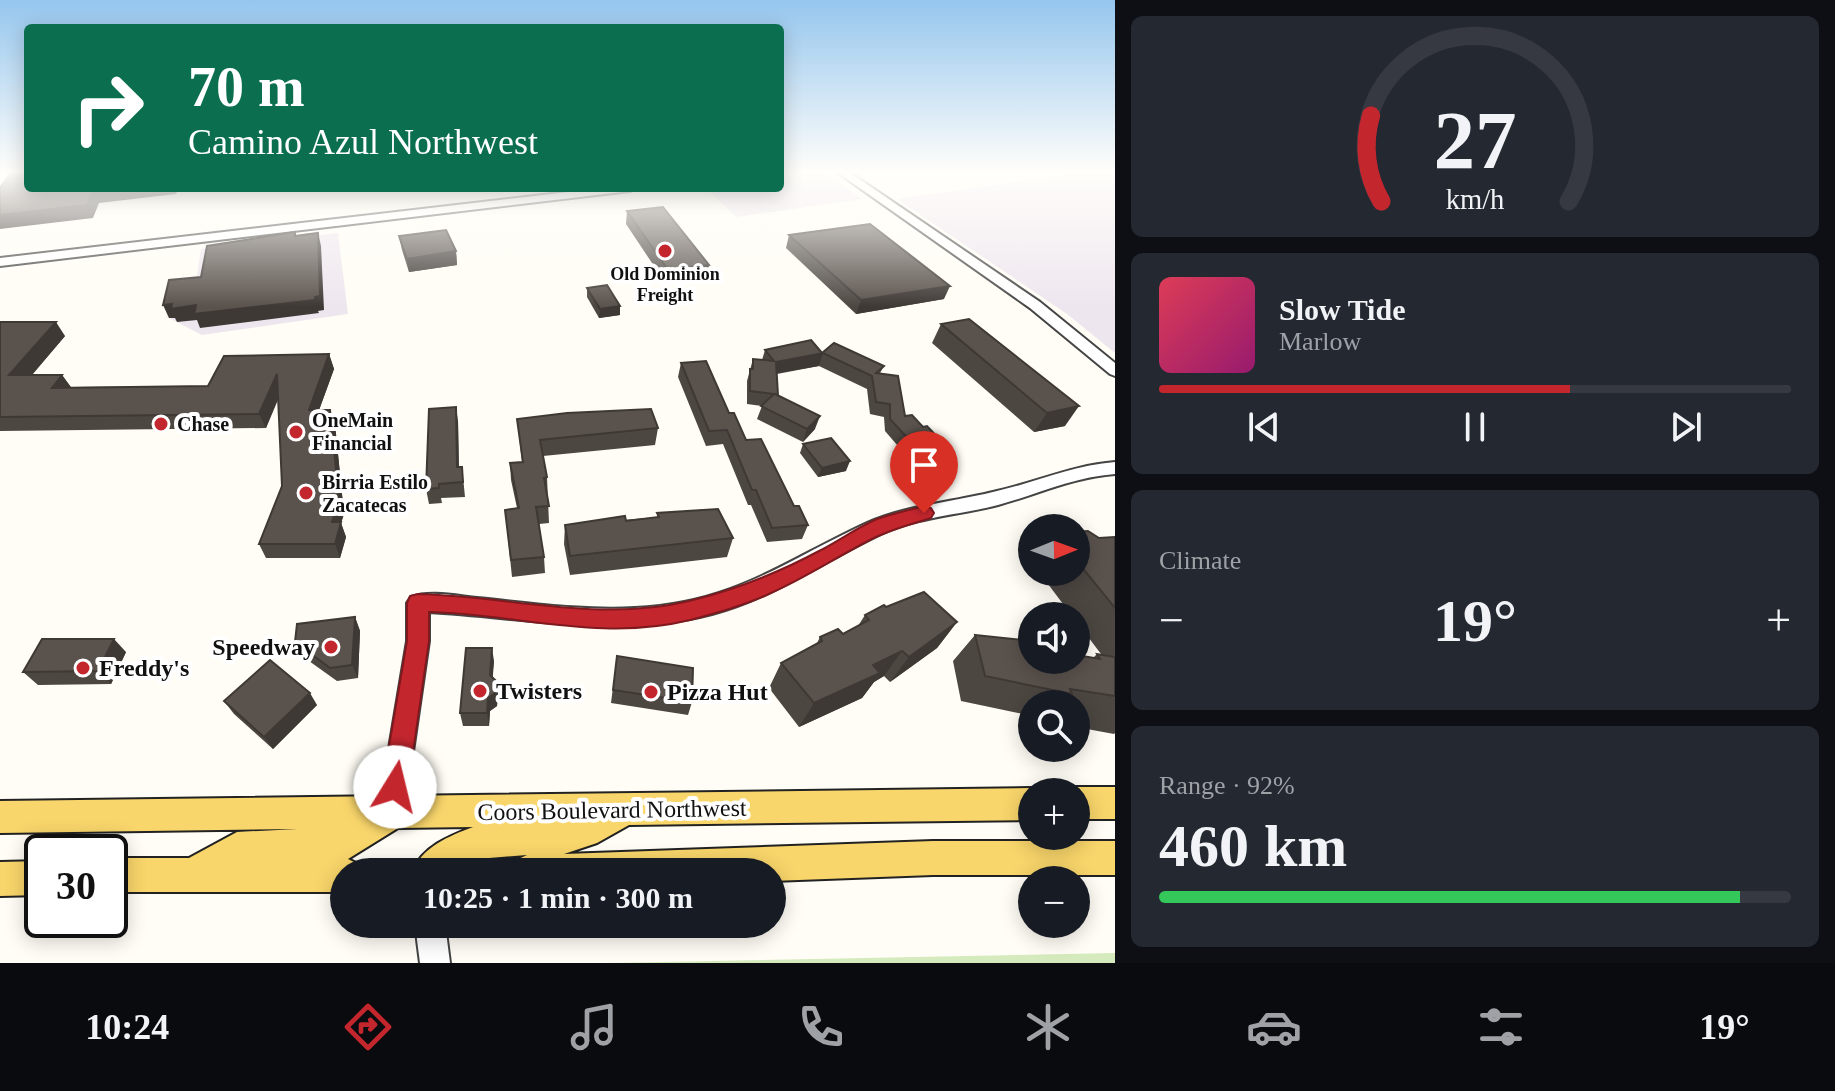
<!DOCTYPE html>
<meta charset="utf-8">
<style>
:root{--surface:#171b24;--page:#242831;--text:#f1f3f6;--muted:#9ea1a6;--line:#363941;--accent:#c4262e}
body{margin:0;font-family:Georgia,serif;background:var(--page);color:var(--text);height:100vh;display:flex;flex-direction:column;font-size:30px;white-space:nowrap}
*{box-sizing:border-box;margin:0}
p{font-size:26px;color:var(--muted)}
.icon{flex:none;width:44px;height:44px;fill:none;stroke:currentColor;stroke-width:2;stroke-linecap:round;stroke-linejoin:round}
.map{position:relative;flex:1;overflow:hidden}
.side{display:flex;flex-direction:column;gap:16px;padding:16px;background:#0d0f14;width:720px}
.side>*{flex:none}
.guide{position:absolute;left:24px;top:24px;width:760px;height:168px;border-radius:8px;box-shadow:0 4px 20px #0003;background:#0b6e4f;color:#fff;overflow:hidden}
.needle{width:52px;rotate:89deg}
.fabs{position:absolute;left:1018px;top:514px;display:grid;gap:16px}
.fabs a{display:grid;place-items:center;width:72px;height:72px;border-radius:50%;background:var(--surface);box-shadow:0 4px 20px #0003;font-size:40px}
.speed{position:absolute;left:24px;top:834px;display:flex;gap:16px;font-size:40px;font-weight:700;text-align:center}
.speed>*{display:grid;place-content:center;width:104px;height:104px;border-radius:50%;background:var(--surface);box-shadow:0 4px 20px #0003;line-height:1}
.speed .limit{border:4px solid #111;border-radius:12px;background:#fff;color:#111}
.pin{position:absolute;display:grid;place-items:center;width:68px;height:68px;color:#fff;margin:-82px -34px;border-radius:50% 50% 50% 0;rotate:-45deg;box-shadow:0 0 8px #0007}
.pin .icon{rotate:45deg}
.me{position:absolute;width:88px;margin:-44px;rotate:9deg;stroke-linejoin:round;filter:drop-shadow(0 0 6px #0008)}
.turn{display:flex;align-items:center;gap:28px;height:168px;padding:0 32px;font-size:36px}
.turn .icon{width:104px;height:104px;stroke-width:2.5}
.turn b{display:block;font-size:56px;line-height:68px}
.big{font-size:60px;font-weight:800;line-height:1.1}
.side .widget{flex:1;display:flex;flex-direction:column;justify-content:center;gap:12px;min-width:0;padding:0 28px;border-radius:12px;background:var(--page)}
.side .dial{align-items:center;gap:0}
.dial svg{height:208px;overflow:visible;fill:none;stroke:var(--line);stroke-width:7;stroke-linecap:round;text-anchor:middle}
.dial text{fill:var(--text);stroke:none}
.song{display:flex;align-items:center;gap:24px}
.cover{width:96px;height:96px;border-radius:12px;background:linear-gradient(135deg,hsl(350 70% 55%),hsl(320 70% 35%))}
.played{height:8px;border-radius:4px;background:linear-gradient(90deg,var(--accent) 65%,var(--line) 65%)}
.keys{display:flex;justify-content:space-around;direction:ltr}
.heat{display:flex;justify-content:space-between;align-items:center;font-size:44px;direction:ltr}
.charge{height:12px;border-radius:6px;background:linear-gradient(90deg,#34c759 92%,var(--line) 0)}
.trip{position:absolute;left:330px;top:858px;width:456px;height:80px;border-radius:40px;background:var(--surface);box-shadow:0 4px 20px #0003;font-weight:800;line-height:80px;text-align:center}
.tabs{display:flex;height:128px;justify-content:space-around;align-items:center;background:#090b0e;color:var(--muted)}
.tabs .icon{width:56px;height:56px}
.tabs .current{color:var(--accent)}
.tabs b{font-size:36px;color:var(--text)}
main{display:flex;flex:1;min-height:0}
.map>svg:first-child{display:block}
</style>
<main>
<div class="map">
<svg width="1115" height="963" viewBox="0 0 1115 963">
<rect width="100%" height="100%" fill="#fffdf5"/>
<g fill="#eee6ef">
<polygon points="824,172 862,199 737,217 705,188 780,188 780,177"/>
<polygon points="1086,172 1115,172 1115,353 1067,314 897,199"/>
<polygon points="338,233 348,314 202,335 167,317 171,293 195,290 201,249"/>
</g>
<polygon fill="#d5ebbd" points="1115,953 1115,963 608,963"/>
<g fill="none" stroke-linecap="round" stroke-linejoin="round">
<defs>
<g id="minor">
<polygon points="837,172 849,172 1040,302 1115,363 1115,376 1110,374 1030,308"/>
<polygon points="603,188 635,188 630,191 0,266 0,258"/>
<path d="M 1115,462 L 1115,474 C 1074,477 1038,494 998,505 C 959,515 917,517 881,534 C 824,561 773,598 712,614 C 617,639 524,617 429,612 L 429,641 L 404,814 L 400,823 L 391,827 L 382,823 L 378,814 L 407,641 L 407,603 L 411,597 C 430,590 457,596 477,598 C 529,603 582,611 635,608 C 734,603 783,562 867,523 C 908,505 954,502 997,491 C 1037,482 1074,465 1115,462 Z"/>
<polygon points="415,924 445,924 450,963 420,963"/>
</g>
<g id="major">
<polygon points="1076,787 1115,787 1115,819 1076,819 1076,792 1065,792"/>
<path d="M 1032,788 L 1042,792 L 1032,792 L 1032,820 L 629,825 L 597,843 L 564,854 L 933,841 L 1115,841 L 1115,875 L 933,875 L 772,881 L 772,872 L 511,872 L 516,860 L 527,855 L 477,859 L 455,872 L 412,872 C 422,847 449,836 473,827 L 398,828 L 348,859 L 356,863 L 360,872 L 344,872 L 344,892 L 110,892 L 110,858 L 189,858 L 237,832 L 298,829 L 0,833 L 0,801 Z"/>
<polygon points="42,861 42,895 0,896 0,862"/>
</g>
</defs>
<use href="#minor" stroke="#444" stroke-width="4"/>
<use href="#major" stroke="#222" stroke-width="4"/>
<use href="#minor" fill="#fff" fill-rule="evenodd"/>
<use href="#major" fill="#f9d66b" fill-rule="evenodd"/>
</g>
<g fill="#4d4742">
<polygon points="627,211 709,265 706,279 666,284 626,224"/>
<polygon points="789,235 944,299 856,314 786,248"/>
<polygon points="399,236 456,251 457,265 409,272 402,250"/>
<polygon points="587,288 620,306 620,315 599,318 587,297"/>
<polygon points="0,322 65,336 32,375 62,375 71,387 208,386 329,354 334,369 319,410 330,410 335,424 344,514 341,523 346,537 340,558 266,558 259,544 282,486 278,398 266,428 0,431"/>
<polygon points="941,324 1065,426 1034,432 932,343"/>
<polygon points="765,350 822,353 884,366 880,373 905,416 942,461 916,467 885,431 884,417 870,414 867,389 819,366 777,374 778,396 815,429 803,442 757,419 762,406 747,404 747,381 753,359 762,360"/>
<polygon points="681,363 729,413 746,440 808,525 802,539 767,542 751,505 748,505 723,444 706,446 678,377"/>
<polygon points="517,419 658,428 655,445 543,456 547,477 549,523 539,524 544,557 545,573 512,577 505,510 517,508 511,480 510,463 522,462"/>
<polygon points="458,421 459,467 462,467 465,497 441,498 442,503 429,504 426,489"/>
<polygon points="803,444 846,471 818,477 800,453"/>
<polygon points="657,513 733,538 727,557 570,575 564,544 565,525 657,517"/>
<polygon points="1115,537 1115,733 1114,734 1087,729 1084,721 1076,720 1076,704 1032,704 1032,716 961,701 953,661 975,635 1032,660 1093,658 1097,654 1101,654 1076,621 1076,616 1072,616 1039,572 1076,572 1076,560 1099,538"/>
<polygon points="886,607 957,622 937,648 890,682 884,676 874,682 862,698 799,727 769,688 781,663 817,643 820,637 843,634 858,626 865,615"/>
<polygon points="355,617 360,631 358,678 337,681 302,656 295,642"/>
<polygon points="126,652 111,684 38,685 23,672"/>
<polygon points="617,656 692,702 688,715 611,703"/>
<polygon points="494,661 492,678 498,694 497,706 490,711 489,726 463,726 460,713"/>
<polygon points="224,701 317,705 273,749 234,714"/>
</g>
<g fill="#3f3936">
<polygon points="115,188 190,188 178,189 176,194 99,203 93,218 0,229 0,215 93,190"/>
<polygon points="318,233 321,246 324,310 318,311 319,313 200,328 197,320 177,322 175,318 169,318 163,305"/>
<polygon points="456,251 457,265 409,272 407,259"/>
<polygon points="709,265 706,279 666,284 668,270"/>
<polygon points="950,286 944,299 856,314 861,300"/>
<polygon points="620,306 620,315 599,318 600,309"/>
<polygon points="56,322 65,336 19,390 9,375"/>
<polygon points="823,353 819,366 772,374 776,362"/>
<polygon points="329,354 334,369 314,424 309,410"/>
<polygon points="277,374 283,388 266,428 259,414"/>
<polygon points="62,375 72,389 52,388"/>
<polygon points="1079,406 1065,426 1034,432 1047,413"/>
<polygon points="456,407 458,421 459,482 457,467"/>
<polygon points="330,410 335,424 344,514 341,523 346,537 340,558 335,544 332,522"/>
<polygon points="820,416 815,429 803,442 807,429"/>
<polygon points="949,449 942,461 916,467 922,454"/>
<polygon points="850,461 846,471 818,477 822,468"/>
<polygon points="355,617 360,631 358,678 352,665"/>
<polygon points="957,622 937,648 890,682 909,657"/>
<polygon points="114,639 126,652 111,684 98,671"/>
<polygon points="492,648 494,661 492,688 490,675"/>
<polygon points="902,651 884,676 874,682 862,698 799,727 814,703 873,665"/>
<polygon points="496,681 498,694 497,706 490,711 489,726 487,713 488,698"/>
<polygon points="310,693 317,705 273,749 264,737"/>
</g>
<g fill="#5a524d" stroke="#3f3936" stroke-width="2">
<polygon points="11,172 28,172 28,188 115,188 93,190 87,205 0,215 0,188"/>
<polygon points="663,207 709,265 668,270 627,211"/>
<polygon points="870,224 950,286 861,300 789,235"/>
<polygon points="446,230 456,251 407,259 399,236"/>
<polygon points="295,232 295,236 318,233 320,296 315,297 315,300 194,314 196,305 171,309 172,304 163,305 169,280 201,277 207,246"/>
<polygon points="607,285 620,306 600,309 587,288"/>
<polygon points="969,319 1079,406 1047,413 941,324"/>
<polygon points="0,322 56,322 9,375 62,375 52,388 208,386 224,356 329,354 309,410 330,410 339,499 332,522 341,522 335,544 259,544 282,486 277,374 259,414 0,417"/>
<polygon points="811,340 822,353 834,343 884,366 876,373 898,376 905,416 912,415 923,427 927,426 949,449 922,454 890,419 890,404 876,402 872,376 823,353 776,362 778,395 775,394 820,416 807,429 761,406 774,394 750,391 750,369 753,369 753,359 774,361 765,350"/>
<polygon points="706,361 729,413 734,413 746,440 761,439 794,506 799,506 808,525 772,528 756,490 752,490 727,430 709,431 681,363"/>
<polygon points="456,407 457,467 462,467 463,482 439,484 439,488 426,489 429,409"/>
<polygon points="651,409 658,428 540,440 547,477 544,478 549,506 536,507 544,557 511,560 505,510 519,508 510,463 523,462 517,419 567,413"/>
<polygon points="831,438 850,461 822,468 803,444"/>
<polygon points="718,509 733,538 570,556 565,525 625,516 626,521 659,517 657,513"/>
<polygon points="1088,531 1099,538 1115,537 1115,608 1076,560 1076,532"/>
<polygon points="924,592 957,622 909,657 902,651 873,665 880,673 814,703 781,663 822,641 820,637 838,629 843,634 869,620 865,615 884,605 886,607"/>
<polygon points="355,617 352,665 330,668 295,642 297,624"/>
<polygon points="975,635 1032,641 1032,660 1076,660 1076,655 1100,659 1097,654 1115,657 1115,696 1070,689 1072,694 985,676"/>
<polygon points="42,639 114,639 98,671 23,672"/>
<polygon points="466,648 492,648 490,675 496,681 495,693 488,698 487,713 460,713"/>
<polygon points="617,656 693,668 692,702 613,690"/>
<polygon points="270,660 310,693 264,737 224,701"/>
</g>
<linearGradient id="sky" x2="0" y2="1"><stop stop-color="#95c6ee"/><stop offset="0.56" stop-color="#fffefa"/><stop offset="1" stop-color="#fffefa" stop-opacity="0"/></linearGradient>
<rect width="1115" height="307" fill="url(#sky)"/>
<path fill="#c4262e" stroke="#7f191e" stroke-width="2" d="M 924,506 L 931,508 L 934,513 L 931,518 C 909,525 888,530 868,541 C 835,558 805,578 771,593 C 746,605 716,613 690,620 C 602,642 516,614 429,612 L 429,641 L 408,787 L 404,796 L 395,800 L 386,796 L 382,787 L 407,641 L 407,603 L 410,596 L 418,594 C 508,596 599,623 689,601 C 734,590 778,573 819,551 C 839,541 856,528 877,519 C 892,514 909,510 924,506 Z"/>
<g fill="#c4262e" stroke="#fff" stroke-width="3">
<circle cx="665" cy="251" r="8"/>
<circle cx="161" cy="424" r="8"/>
<circle cx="296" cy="432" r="8"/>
<circle cx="306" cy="493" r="8"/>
<circle cx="331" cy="647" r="8"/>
<circle cx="83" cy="668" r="8"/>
<circle cx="480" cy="691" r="8"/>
<circle cx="651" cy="692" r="8"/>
</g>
<g text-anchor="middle" stroke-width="8" stroke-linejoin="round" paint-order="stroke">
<g font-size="18" font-weight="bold" fill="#111" stroke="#fff">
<text x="665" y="280">Old Dominion<tspan x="665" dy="21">Freight</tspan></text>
</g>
<g font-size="20" font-weight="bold" fill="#111" stroke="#fff" text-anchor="start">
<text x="312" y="427">OneMain<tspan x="312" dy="23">Financial</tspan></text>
<text x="177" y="431">Chase</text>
<text x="322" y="489">Birria Estilo<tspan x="322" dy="23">Zacatecas</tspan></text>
</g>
<g font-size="24" font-weight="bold" fill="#111" stroke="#fff" text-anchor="start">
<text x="315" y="655" text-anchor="end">Speedway</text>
<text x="99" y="676">Freddy's</text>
<text x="496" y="699">Twisters</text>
<text x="667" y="700">Pizza Hut</text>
</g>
<g font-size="24" fill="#111" stroke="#fff">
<text transform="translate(612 810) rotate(-1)" y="8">Coors Boulevard Northwest</text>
</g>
</g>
</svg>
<div class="fabs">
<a><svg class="needle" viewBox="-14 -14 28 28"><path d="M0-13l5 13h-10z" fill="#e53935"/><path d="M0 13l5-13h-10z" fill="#9ea1a6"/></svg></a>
<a><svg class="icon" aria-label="sound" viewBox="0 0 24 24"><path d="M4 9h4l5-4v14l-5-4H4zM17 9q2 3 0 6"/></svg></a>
<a><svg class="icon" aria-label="search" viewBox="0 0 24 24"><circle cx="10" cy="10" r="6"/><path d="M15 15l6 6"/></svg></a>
<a>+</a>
<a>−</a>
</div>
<div class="speed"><div class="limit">30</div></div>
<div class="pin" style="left:924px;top:513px;background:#d93025"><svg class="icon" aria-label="arrive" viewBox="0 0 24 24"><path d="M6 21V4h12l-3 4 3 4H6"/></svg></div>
<svg class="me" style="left:395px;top:787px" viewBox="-20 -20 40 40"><circle r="19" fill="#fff"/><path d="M0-13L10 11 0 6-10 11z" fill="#c4262e"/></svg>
<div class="trip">10:25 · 1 min · 300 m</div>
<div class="guide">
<div class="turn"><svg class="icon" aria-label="right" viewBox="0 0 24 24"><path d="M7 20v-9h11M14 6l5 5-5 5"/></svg><div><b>70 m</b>Camino Azul Northwest</div></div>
</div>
</div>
<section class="side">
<div class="widget dial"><svg viewBox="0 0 100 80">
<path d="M14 69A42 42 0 1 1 86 69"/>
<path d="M14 69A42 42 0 0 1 10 36" stroke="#c4262e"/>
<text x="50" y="56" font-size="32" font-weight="700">27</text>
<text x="50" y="72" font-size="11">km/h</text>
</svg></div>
<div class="widget">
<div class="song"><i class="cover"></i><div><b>Slow Tide</b><p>Marlow</p></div></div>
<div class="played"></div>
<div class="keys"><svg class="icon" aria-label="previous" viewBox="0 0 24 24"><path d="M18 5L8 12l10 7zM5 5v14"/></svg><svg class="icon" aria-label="pause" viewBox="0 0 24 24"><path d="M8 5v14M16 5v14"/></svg><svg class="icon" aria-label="next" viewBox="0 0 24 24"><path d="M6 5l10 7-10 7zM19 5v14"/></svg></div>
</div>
<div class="widget"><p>Climate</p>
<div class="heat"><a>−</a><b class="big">19°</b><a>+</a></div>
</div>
<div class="widget"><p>Range · 92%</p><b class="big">460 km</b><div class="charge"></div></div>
</section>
</main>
<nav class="tabs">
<b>10:24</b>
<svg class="icon current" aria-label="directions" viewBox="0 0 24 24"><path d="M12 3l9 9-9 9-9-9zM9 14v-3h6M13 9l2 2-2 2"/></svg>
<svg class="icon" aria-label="music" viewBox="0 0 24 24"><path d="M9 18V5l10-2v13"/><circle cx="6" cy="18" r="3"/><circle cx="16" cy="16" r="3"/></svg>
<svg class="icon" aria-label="phone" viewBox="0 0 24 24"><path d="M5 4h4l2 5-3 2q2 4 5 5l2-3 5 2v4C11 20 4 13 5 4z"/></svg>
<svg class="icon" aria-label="climate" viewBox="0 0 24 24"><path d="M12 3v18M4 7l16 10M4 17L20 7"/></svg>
<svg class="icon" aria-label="car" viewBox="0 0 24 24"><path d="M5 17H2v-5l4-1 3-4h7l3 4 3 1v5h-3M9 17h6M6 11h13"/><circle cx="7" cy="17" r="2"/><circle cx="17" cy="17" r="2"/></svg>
<svg class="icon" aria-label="filters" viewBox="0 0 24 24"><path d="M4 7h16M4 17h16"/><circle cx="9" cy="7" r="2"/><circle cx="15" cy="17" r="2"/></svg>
<b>19°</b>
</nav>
